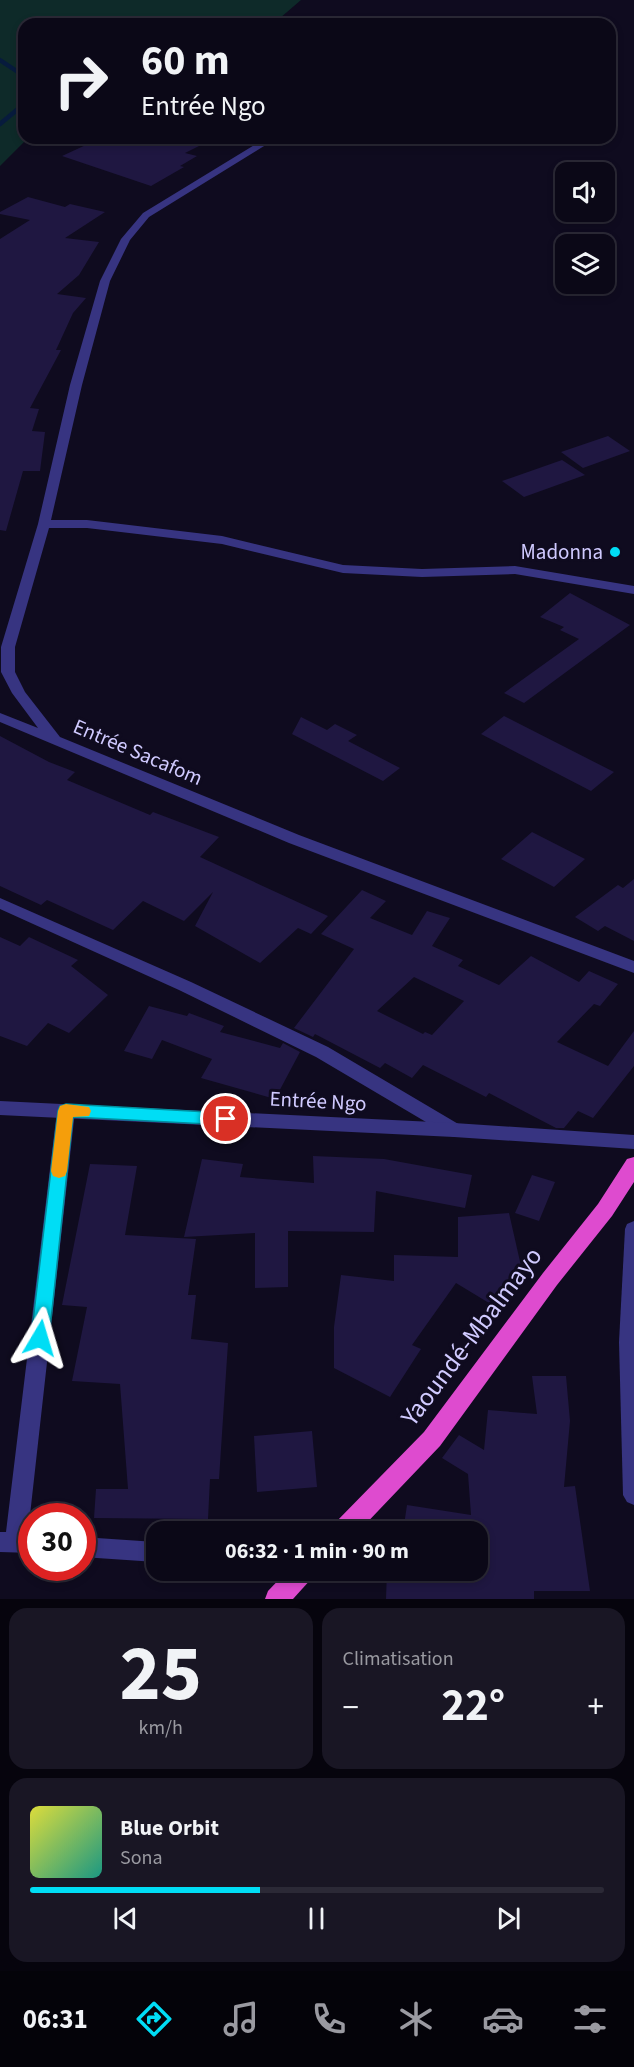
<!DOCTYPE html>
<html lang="fr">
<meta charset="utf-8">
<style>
:root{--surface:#0b0817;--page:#191624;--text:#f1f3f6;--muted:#9a9aa1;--line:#2b2936;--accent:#00ddf5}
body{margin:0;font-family:"Source Sans 3",sans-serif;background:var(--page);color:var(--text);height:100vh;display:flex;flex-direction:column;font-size:22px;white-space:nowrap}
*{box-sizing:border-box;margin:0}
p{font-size:20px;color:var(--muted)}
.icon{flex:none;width:33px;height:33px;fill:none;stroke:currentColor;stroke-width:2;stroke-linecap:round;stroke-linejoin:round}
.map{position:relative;height:1599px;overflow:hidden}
.drawer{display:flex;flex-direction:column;gap:9px;padding:9px;background:#06040d;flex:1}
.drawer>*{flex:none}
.guide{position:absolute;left:18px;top:18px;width:598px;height:126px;border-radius:18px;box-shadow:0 3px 9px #0003,0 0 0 2px var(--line);background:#0b0817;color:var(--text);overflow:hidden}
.tools{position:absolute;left:555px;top:162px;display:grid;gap:12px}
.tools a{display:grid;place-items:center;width:60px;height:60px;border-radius:12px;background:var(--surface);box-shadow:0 3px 9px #0003,0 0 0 2px var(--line);font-size:30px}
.speed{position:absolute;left:18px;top:1503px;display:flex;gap:12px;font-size:30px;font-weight:700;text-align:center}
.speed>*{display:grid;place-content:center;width:78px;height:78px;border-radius:50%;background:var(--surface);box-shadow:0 3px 9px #0003,0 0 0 2px var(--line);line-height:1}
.speed .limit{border:9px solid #d22;background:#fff;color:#111}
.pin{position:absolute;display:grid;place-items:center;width:51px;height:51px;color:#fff;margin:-26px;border:3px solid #fff;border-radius:50%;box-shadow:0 2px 6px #0007}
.me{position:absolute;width:66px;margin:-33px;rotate:7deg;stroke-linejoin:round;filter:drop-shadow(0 0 4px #0008)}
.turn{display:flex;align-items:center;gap:21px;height:126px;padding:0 24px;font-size:27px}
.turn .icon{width:78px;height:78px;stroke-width:2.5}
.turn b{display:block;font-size:42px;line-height:51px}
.big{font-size:45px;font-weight:700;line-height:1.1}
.drawer .widget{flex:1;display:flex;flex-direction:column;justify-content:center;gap:9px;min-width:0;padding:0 21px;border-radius:18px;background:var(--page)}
.drawer .dial{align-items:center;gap:0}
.dial b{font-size:78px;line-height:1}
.song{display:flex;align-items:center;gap:18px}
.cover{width:72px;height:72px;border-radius:9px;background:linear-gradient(135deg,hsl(60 70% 55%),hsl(170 70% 35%))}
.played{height:6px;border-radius:3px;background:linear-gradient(90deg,var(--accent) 40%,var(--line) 40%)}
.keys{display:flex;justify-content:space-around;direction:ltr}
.heat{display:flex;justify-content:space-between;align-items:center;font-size:33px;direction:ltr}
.drawer .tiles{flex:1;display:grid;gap:9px;grid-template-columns:1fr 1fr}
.widget:last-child{grid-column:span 2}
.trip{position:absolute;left:146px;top:1521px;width:342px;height:60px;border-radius:18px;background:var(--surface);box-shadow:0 3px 9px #0003,0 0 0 2px var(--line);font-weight:700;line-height:60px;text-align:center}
.tab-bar{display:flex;height:96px;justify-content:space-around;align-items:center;background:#040309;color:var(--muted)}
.tab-bar .icon{width:42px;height:42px}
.tab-bar .on{color:var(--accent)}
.tab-bar b{font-size:27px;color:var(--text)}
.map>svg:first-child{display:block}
</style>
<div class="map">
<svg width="634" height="1599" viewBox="0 0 634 1599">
<rect width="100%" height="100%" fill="#0f0b1f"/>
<polygon fill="#0e2a29" points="0,0 301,0 273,24 24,24 24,138 28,138 0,166"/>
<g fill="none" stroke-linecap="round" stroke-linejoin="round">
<g stroke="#071b3d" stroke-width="4.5">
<polyline points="0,60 24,76"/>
<polyline points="0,124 24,104"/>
</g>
</g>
<g fill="#1f1741" fill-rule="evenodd">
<polygon points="101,138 215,138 185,153 197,156 180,166 184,167 151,186 62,156"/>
<polygon points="28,197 65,207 70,204 105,212 65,238 99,242 79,275 57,294 86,298 73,313 56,350 61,350 30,408 39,409 32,431 45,432 40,471 23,471 6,531 0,530 0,239 30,220 0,214 0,212"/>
<polygon points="608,436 630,451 583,468 561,452"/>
<polygon points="562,460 585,475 524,497 502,481"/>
<polygon points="570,593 630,625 524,703 504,693 579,639 560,630 564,627 540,617"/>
<polygon points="504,716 614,772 591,791 481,734"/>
<polygon points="301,717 327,730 335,724 357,735 348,741 400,768 383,781 292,734"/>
<polygon points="0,736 49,762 75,772 67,780 150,815 153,812 219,837 200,857 328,916 311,934 298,928 260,963 195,926 213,892 184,921 143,901 113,930 47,900 41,905 0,886"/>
<polygon points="532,832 585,859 554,887 501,859"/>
<polygon points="634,879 634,941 605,926 598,931 575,917 618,885 623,888"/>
<path d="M 362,890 L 386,901 L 370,918 L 412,935 L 427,911 L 450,918 L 432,946 L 463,960 L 458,966 L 499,985 L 531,956 L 579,982 L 589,971 L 618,984 L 600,1006 L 594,1004 L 557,1042 L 608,1066 L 634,1031 L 634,1066 L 593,1118 L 578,1111 L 564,1128 L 556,1128 L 489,1093 L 486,1097 L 423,1065 L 412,1078 L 385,1063 L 380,1068 L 315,1034 L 313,1037 L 294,1028 L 354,949 L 321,934 ZM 414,977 L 464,1001 L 432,1035 L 425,1032 L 423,1034 L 377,1011 Z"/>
<polygon points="0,937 20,946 29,937 78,960 71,966 108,995 69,1033 48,1023 27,1046 0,1036"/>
<polygon points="149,1006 187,1016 189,1013 224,1026 220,1032 280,1048 283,1043 300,1052 275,1099 201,1078 212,1059 162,1040 152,1059 124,1051"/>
<polygon points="313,1156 384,1159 472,1175 465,1208 376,1191 374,1232 288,1231 288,1287 255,1288 255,1233 184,1237 202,1159 243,1164 240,1177 314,1183"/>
<polygon points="90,1164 137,1166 125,1235 196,1239 188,1295 196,1295 191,1339 228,1343 219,1479 210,1479 208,1519 94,1518 96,1489 128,1489 120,1384 72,1381 87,1307 62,1305"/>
<polygon points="532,1175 555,1182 539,1221 515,1213"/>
<polygon points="509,1213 521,1266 489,1303 456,1283 412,1345 421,1349 390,1397 334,1368 334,1327 341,1275 394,1281 394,1255 458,1257 458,1217"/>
<polygon points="532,1376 566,1376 570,1421 564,1487 575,1486 590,1591 534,1591 534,1599 386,1599 387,1570 477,1570 477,1532 403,1532 407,1505 471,1515 468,1474 442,1458 459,1435 484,1450 488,1410 537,1414"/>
<polygon points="312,1431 317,1487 257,1492 254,1436"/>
</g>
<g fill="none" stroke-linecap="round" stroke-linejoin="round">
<g fill="#373481" fill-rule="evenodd">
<polygon points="266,138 277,138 149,217 130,240 110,281 82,385 51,520 87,520 222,536 343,565 422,569 515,566 634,586 634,594 515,574 422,577 343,573 222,544 87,528 49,528 15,647 15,672 25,692 60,737 299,835 634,961 634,973 289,843 0,722 0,713 38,728 12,693 1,672 1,647 38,524 70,385 100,281 121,239 143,213"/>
<polygon points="0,898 191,982 328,1047 460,1125 463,1130 460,1135 454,1137 448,1135 316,1057 179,990 0,909"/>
<polygon points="66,1104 72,1106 75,1111 28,1533 32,1533 32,1553 0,1552 0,1532 6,1532 57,1111 60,1106"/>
<polygon points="82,1537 156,1542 156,1562 82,1557"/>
</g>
<g fill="#373481" fill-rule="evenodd">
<polygon points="0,1101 454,1123 634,1135 634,1149 454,1137 0,1115"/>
<polygon points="634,1221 634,1505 627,1502 623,1495 619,1342 625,1229 627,1224"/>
</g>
<g fill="#de4bcf" fill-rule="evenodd">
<polygon points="634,1157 634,1182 612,1216 557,1285 440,1446 358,1532 330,1532 334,1524 424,1432 543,1273 598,1204 627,1159"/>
<polygon points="288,1570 316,1570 312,1578 293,1599 265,1599 268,1591"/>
</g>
</g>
<polygon fill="#00ddf5" stroke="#00909f" stroke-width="1.5" points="66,1104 226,1113 232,1115 234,1119 232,1124 226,1125 73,1117 49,1338 46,1343 40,1345 33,1343 31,1338 58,1111 60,1106"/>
<polygon fill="#f59e0b" points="66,1104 89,1107 91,1111 89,1116 73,1117 67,1171 65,1176 59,1178 53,1176 51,1171 58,1111 60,1106"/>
<circle fill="#00ddf5" stroke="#0f0b1f" stroke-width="2" cx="615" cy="552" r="6"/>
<g text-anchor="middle" stroke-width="6" stroke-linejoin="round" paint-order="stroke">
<g font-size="21" fill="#d0caff" stroke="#0f0b1f" text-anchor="end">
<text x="603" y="559">Madonna</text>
</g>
<g font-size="21" fill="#d0caff" stroke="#0f0b1f">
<text transform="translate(138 752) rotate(23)" y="7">Entrée Sacafom</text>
<text transform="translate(318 1101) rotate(3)" y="7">Entrée Ngo</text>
</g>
<g font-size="26" fill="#d0caff" stroke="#0f0b1f">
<text transform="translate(471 1336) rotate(-53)" y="9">Yaoundé-Mbalmayo</text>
</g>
</g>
</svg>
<div class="tools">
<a><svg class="icon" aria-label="sound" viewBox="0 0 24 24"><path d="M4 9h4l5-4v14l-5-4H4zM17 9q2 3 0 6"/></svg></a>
<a><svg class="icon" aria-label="layers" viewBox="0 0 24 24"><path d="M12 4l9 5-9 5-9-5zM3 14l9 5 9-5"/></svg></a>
</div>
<div class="speed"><div class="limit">30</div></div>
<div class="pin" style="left:226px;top:1119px;background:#d93025"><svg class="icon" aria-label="arrive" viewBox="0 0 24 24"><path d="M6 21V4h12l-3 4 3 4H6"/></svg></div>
<svg class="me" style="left:40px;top:1338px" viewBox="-20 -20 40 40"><path d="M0-17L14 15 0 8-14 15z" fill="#00ddf5" stroke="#fff" stroke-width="4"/></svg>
<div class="trip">06:32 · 1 min · 90 m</div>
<div class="guide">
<div class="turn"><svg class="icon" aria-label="right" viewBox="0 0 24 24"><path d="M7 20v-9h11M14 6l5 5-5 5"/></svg><div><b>60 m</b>Entrée Ngo</div></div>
</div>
</div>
<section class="drawer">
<div class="tiles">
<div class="widget dial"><b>25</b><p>km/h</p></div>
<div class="widget"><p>Climatisation</p>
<div class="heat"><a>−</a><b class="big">22°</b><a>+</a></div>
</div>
<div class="widget">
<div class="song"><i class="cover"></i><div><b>Blue Orbit</b><p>Sona</p></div></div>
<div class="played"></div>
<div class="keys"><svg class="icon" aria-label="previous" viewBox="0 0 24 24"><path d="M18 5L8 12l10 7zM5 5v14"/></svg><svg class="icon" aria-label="pause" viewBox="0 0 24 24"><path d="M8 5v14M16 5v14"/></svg><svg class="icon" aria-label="next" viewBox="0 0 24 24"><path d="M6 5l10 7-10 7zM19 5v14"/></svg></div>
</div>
</div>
</section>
<nav class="tab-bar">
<b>06:31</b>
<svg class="icon on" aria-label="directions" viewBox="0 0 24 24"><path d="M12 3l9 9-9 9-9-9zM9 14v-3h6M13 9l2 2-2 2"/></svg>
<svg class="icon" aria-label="music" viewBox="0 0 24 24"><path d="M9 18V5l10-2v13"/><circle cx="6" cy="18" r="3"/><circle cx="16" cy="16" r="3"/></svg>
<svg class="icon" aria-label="phone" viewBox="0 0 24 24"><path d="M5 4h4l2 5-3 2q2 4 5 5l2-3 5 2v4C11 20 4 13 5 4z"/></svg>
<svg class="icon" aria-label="climate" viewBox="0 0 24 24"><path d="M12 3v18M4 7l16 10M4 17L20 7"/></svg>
<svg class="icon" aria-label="car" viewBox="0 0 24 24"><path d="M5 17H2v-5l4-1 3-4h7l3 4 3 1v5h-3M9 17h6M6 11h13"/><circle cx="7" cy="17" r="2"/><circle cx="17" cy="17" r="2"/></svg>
<svg class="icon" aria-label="filters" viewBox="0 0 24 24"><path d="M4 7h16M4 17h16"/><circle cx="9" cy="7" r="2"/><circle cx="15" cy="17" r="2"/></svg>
</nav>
